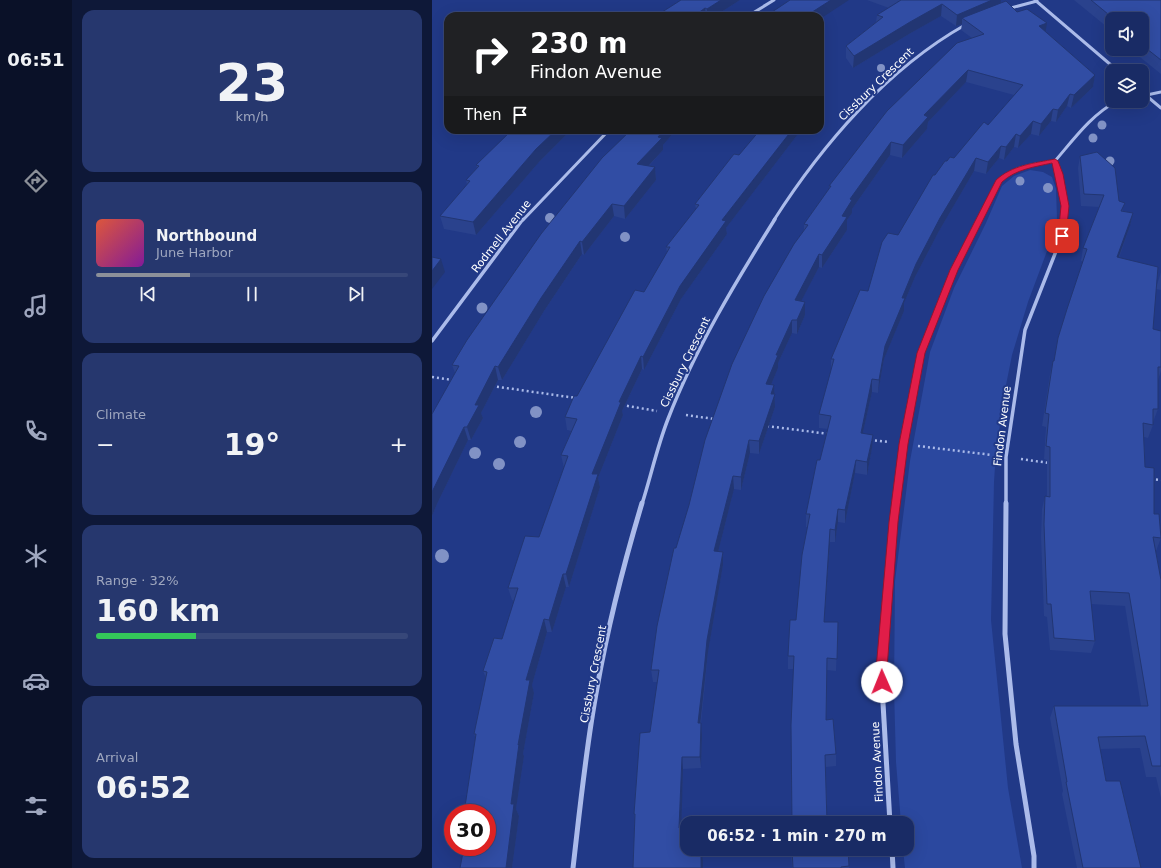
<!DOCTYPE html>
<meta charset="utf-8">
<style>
:root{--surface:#192b65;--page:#26376e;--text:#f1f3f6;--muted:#9fa7bf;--line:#374779;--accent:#8c9099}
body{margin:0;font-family:"DejaVu Sans",sans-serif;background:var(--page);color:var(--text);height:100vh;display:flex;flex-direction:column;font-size:15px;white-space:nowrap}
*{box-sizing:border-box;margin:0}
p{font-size:13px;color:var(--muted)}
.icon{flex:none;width:22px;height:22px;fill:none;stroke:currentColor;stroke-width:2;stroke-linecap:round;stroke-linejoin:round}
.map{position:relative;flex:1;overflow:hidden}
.side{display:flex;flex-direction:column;gap:10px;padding:10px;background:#0e1838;width:360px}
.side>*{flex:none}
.banner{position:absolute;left:12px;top:12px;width:380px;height:122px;border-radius:12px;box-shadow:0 4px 16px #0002,0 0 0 1px var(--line);background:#202124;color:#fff;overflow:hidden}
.buttons{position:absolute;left:673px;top:12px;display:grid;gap:8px}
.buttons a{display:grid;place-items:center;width:44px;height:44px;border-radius:8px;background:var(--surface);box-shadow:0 4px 16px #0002,0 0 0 1px var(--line);font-size:20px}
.speed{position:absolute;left:12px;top:804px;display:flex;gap:8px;font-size:20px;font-weight:700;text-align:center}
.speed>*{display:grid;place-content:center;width:52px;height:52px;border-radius:50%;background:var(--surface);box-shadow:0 4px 16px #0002,0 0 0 1px var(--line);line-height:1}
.speed .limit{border:6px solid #d22;background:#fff;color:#111}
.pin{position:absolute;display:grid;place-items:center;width:34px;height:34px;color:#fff;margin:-17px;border-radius:8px;box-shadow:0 2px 6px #0006}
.me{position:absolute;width:44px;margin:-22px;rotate:359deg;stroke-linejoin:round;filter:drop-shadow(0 0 3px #0008)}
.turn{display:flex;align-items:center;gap:14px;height:84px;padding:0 20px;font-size:18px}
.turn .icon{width:52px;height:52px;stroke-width:2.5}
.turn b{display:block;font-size:28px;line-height:34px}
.then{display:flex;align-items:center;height:38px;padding:0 20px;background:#0003;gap:8px;font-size:15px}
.big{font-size:30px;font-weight:700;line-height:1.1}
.side .widget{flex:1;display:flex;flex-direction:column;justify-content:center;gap:6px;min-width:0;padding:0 14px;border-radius:12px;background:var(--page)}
.side .dial{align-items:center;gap:0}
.dial b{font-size:52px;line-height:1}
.song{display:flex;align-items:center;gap:12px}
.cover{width:48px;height:48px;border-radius:6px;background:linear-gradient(135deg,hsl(10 70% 55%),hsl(290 70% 35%))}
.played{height:4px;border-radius:2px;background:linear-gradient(90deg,var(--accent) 30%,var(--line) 30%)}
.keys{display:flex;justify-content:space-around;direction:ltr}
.heat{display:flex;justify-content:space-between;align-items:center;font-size:22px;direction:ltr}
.charge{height:6px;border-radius:3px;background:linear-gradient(90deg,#34c759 32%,var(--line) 0)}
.trip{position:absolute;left:248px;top:816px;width:234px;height:40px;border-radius:12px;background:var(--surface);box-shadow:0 4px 16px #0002,0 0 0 1px var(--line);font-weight:700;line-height:40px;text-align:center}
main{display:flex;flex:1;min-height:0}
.dock{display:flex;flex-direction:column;width:72px;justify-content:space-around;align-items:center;background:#0a1128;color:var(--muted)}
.dock .icon{width:28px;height:28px}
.dock .current{color:var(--accent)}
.dock b{font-size:18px;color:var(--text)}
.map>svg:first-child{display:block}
</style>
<main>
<nav class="dock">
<b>06:51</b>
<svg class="icon current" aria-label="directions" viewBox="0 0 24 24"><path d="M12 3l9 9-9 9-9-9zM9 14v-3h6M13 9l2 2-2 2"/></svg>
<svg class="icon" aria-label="music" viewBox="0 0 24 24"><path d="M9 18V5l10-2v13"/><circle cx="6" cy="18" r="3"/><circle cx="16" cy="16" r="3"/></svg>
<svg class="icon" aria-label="phone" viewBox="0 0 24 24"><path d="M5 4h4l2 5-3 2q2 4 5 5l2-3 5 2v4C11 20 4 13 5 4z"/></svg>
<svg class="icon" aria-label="climate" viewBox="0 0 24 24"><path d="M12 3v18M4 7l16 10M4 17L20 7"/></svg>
<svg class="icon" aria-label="car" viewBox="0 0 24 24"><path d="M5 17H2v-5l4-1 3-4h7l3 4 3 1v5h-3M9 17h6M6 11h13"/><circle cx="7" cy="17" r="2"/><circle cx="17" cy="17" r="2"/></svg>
<svg class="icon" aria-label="filters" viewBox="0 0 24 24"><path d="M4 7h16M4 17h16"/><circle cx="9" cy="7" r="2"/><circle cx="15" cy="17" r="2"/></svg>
</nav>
<section class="side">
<div class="widget dial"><b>23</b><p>km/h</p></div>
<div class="widget">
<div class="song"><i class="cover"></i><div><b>Northbound</b><p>June Harbor</p></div></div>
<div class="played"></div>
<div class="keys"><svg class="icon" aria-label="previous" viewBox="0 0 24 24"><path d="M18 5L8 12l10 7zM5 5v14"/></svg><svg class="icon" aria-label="pause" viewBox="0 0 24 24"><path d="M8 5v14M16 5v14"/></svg><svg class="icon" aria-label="next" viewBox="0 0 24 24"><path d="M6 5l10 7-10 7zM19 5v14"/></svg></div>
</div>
<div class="widget"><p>Climate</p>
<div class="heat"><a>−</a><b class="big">19°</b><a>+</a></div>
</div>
<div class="widget"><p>Range · 32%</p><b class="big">160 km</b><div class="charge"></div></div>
<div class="widget"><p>Arrival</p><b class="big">06:52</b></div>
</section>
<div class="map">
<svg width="729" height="868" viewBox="0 0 729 868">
<rect width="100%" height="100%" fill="#213987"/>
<polygon fill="#2b489f" points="598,170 611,172 620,177 624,189 625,219 621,235 596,302 580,355 574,385 564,451 562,482 559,620 576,788 590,868 473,868 471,849 475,849 475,823 469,823 464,762 462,689 463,581 478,461 498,352 522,288 554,223 570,186 582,176"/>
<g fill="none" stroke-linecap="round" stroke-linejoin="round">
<g stroke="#abbbea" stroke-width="2.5" stroke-dasharray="2 3" stroke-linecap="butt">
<polyline points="0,377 21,380"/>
<polyline points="60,386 144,398"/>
<polyline points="190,405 225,411"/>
<polyline points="254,415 282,419"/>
<polyline points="335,426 397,434"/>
<polyline points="438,440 457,442"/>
<polyline points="486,446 560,455"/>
<polyline points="589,459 617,463"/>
<polyline points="719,479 729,480"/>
</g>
<g stroke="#abbbea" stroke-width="3">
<polyline points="603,0 686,71"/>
<polyline points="575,9 605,1"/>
<polyline points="316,16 342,0"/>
<polyline points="710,92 729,108"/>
<polyline points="710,96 729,92"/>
<polyline points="91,220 177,130"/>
<path d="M 342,220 C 390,145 455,69 533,25"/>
<path d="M 547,220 C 553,209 559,190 567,181 C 580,166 605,164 623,161"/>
<path d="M 632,220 L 633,206 L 623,161 C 642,139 659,115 685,101"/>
</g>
<g stroke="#abbbea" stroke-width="3.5">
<polyline points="0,341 91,219"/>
<path d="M 210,504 C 219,476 225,447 236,419 C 263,349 303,283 343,219"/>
<polyline points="464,504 471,444 489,353 522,270 548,219"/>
<polyline points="574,504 574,457 593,330 630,236 632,219"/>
</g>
<g stroke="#abbbea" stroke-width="5">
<polyline points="574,503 573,634 584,744 602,856 602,868"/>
<polyline points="458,823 449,669 464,503"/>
<polyline points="460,849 461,868"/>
<path d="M 141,868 C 148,808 154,747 165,688 C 176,625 192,563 210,503"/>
</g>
</g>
<g fill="#8192c5">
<circle cx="449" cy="68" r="4"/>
<circle cx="670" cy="125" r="4.5"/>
<circle cx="661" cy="138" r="4.5"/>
<circle cx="678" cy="161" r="4.5"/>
<circle cx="588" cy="181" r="4.5"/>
<circle cx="616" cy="188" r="5"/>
<circle cx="118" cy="218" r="5"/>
<circle cx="193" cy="237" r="5"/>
<circle cx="50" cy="308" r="5.5"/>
<circle cx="104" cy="412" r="6"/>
<circle cx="88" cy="442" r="6"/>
<circle cx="43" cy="453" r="6"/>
<circle cx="67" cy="464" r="6"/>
<circle cx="10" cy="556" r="7"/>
</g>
<g fill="#2a428d">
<polygon points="249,0 308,0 283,16 217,16 227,14"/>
<polygon points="435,0 569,0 568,3 585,12 614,32 663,75 661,87 639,108 635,106 624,122 619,121 607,136 599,134 586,148 582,147 572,160 567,158 554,174 542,171 507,231 483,277 472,303 472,311 452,359 446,393 440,392 431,433 440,448 435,475 423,473 413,523 406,522 403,542 398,542 392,622 406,622 404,671 395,670 394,720 404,754 404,766 394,767 395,822 414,823 360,823 361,669 356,669 356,656 364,620 376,527 374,527 374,514 388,460 396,429 387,428 387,414 399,372 399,359 466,235 503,175 515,161 522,158 556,125 582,95 534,82 496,122 495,129 470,158 458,155 420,209 420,213 415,220 415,230 390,268 387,267 369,301 373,315 365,334 360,333 346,363 346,368 339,385 342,385 343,407 327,454 318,453 309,490 302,489 286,552 291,552 291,565 276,652 273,684 269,723 270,735 269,768 251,769 249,828 251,828 253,839 252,850 271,861 271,868 201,868 203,820 202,814 218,732 226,682 221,682 219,670 244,548 372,230 372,224 397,189 397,186 540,38 529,30 530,24 524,26 509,16 477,34 421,68 414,58 414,46 444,22 445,15 457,8"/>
<polygon points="642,0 729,0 729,74 698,49 710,49 710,19 680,19 680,31"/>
<polygon points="93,130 141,130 139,132 137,132 107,162 44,235 12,229 8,216 35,185 34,180 45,168 44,165"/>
<polygon points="201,130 244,130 231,145 231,150 217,166 223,167 224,180 193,219 182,216 152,255 150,254 112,311 70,380 66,380 49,413 51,418 39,440 36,440 5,504 0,516 0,414 23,373 20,365"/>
<polygon points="328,130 369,130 294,228 295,234 249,299 212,370 210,369 190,411 191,415 166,478 168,487 137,587 134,587 120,632 115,632 100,685 102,693 91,754 92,756 84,809 87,816 80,868 28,868 55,847 44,739 42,734 54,678 51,671 70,639 82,601 80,600 76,588 107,537 132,468 129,455 139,431 135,430 133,417 212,292 235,253 234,247 264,209 263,204 307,155"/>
<polygon points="648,156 687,201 691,211 701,213 698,226 687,258 724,288 729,272 729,290 724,289 721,329 729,331 729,371 726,380 726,409 721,422 721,425 716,438 712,437 713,467 722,514 729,538 724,551 729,580 729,798 724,777 714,777 708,748 668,749 674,781 709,868 645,868 630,794 631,791 618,718 622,706 709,706 693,606 659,604 663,641 659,653 618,650 615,617 612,616 609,537 610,509 613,496 615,497 615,460 612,459 614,427 610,426 618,374 621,361 622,361 626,338 651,261 649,261 651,248 667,207 649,206 646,168"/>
<polygon points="359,849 416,849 417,868 360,868"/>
</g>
<g fill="#223673">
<polygon points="289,0 308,0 283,16 275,16 275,9"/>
<polygon points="399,0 417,0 388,19 388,16 374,16"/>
<polygon points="560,0 569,0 568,8 530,18 530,24 524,26 525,15"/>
<polygon points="510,4 509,16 477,34 421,68 422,56 478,22"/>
<polygon points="273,8 274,16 262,16"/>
<polygon points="615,23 613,35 607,26"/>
<polygon points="536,70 534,82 496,122 495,129 470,158 471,145 492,115"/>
<polygon points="663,75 661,87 639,108 642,95"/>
<polygon points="638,94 635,106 624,122 626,110"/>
<polygon points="389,100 389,112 388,113 388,101"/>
<polygon points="621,109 619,121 607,136 609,124"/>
<polygon points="601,121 599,134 586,148 588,136"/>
<polygon points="124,130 136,130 137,132 107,162 44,235 41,222 104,149"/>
<polygon points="232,130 244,130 231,145 231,150 207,176 205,164 226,137"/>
<polygon points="360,130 369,130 294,228 295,234 249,299 212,370 211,357 248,286 290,220"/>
<polygon points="584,134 582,147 572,160 574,147"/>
<polygon points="459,142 458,155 420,209 420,213 415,220 415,230 390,268 390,255 418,199"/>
<polygon points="569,146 567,158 554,174 556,162"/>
<polygon points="544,158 542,171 507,231 483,277 472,303 472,311 452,359 446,393 447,380 453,346 470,298 484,264 508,218"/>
<polygon points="223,167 224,180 193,219 192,206"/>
<polygon points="180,204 182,216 152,255 150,242"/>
<polygon points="701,213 698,226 682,270 685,257"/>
<polygon points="148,241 150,254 112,311 70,380 66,367 109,298"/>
<polygon points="387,254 387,267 363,313 363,300"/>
<polygon points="9,259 13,272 0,289 0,271"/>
<polygon points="373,302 373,315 365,334 365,320"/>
<polygon points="360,320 360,333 346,363 346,368 334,397 334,384 344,355"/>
<polygon points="209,356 210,369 190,411 191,415 166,478 168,487 137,587 134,574 160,474 187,402"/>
<polygon points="63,366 66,380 49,413 51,418 39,440 35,427 43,405"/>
<polygon points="440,379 440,392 428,446 429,433"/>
<polygon points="342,385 343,407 327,454 327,441 339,394"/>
<polygon points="32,427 36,440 5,504 0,516 0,492"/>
<polygon points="441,435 440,448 435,475 435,462"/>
<polygon points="317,440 318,453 309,490 309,477"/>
<polygon points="424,460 423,473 413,523 413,510"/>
<polygon points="301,476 302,489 283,564 282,551"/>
<polygon points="406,509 406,522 403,542 403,530"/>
<polygon points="398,529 398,542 391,634 392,622"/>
<polygon points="291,552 291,565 276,652 267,735 266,723 275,640"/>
<polygon points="131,574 134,587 120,632 117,620"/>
<polygon points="112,619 115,632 100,685 102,693 91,754 92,756 84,809 87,816 80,868 74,868 79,804 94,680"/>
<polygon points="269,723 270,735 269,768 268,757"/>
<polygon points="250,757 251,769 249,839 247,828"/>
<polygon points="251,828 253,839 252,862 250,851"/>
<polygon points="269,850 271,861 271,868 269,868"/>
</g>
<g fill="#314da4" stroke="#223673">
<polygon points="249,0 289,0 275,9 273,8 262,16 217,16 222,13 227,14"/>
<polygon points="358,0 399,0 374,16 334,16"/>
<polygon points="469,0 560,0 525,15 510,4 478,22 422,56 414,46 451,17 445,15"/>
<polygon points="659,0 729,0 729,60 710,45 710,19 682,19"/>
<polygon points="574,1 585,12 595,9 615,23 607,26 663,75 642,95 638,94 626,110 621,109 609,124 601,121 588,136 584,134 574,147 569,146 556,162 544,158 508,218 484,264 470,298 473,298 453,346 447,380 440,379 429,433 441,435 435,462 424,460 413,510 406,509 403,530 398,529 392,622 406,622 405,659 395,658 394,720 401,719 404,754 393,755 395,822 413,821 414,823 360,823 359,725 362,656 356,656 358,620 364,620 370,555 378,514 374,514 385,460 388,460 399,416 387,414 402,359 399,359 428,290 436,291 450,242 456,233 466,235 501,175 503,175 513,161 515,161 518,157 522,158 552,122 556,125 591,85 536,70 492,115 496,117 471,145 459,142 418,199 420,200 410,216 415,217 390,255 387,254 363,300 373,302 365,320 360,320 344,355 346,355 334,384 342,385 339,394 343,394 327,441 317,440 309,477 301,476 282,551 291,552 275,640 272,671 266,723 269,723 268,757 250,757 247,828 251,828 250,851 269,850 269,868 201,868 203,814 202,814 208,733 218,732 227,670 219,670 225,626 242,548 244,548 257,505 273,440 300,364 332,296 362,244 376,225 372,224 399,186 397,186 455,111 525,43 552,34 530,18"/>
<polygon points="93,130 124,130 104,149 41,222 8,216 38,181 34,180 47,166 44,165 79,131 92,131"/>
<polygon points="199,130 232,130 226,137 230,138 205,164 223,167 192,206 180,204 150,242 148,241 109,298 66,367 63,366 43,405 47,405 35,427 32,427 0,492 0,414 27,366 20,365 35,340 109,234 146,188 170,158"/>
<polygon points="328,130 360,130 290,220 294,221 248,286 211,357 209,356 187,402 189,402 160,474 166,474 134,574 131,574 117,620 112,619 94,680 98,680 86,745 87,744 79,804 82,804 74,868 28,868 32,847 55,847 55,813 32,813 44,734 42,734 55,672 51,671 62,638 70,639 86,588 76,588 93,536 107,537 136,456 129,455 145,419 133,417 142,396 145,396 203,290 212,292 238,247 234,247 267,205 263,204 302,154 307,155"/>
<polygon points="665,152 683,168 687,201 693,203 689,211 701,213 685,257 726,267 721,329 729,331 729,367 726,367 726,409 721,409 721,425 711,423 713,467 722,468 722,514 727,514 729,538 721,537 729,580 729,766 720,766 713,736 666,737 674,781 688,781 709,868 651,868 634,782 635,782 622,706 716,706 697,593 658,591 663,641 622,638 619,604 615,604 612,524 613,496 618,497 618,447 614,446 617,414 613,413 621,361 622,361 626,338 635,309 655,249 651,248 672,195 652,194 648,156"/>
<polygon points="0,257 9,259 0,271"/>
<polygon points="360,849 416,849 417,866 409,867 409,868 361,868"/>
</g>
<path fill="#e11d48" stroke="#92132f" d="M 623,159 L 626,161 L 631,174 L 637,206 L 634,236 L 630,238 L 626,236 L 629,206 L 620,163 C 603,167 584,169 570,182 L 526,270 L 493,353 L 476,444 L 466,522 L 455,669 L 455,682 L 454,686 L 450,687 L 446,686 L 444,669 L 457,522 L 467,444 L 485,353 L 518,270 L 564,180 C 580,165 603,163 623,159 Z"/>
<g text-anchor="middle" stroke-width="4" stroke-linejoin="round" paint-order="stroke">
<g font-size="11" fill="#fff" stroke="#213987">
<text transform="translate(444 84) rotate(-44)" y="4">Cissbury Crescent</text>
<text transform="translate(69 236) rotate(-52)" y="4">Rodmell Avenue</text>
<text transform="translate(253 362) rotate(-64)" y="4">Cissbury Crescent</text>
<text transform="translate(570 426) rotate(-83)" y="4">Findon Avenue</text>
<text transform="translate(161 674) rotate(-79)" y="4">Cissbury Crescent</text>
<text transform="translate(445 762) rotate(-93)" y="4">Findon Avenue</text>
</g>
</g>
</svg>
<div class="buttons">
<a><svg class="icon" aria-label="sound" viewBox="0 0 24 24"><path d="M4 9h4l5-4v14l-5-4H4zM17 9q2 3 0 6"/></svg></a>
<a><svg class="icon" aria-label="layers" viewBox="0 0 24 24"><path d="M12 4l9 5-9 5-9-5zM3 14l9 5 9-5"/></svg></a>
</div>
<div class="speed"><div class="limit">30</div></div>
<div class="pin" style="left:630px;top:236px;background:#d93025"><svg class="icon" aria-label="arrive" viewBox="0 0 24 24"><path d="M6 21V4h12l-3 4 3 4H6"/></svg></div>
<svg class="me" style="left:450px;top:682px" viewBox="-20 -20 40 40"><circle r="19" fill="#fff"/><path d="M0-13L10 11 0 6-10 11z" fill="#e11d48"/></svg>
<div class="trip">06:52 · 1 min · 270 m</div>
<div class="banner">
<div class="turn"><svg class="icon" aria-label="right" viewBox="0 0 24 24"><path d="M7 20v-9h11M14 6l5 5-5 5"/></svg><div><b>230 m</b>Findon Avenue</div></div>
<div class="then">Then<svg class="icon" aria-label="arrive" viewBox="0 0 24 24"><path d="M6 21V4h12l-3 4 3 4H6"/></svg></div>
</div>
</div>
</main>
